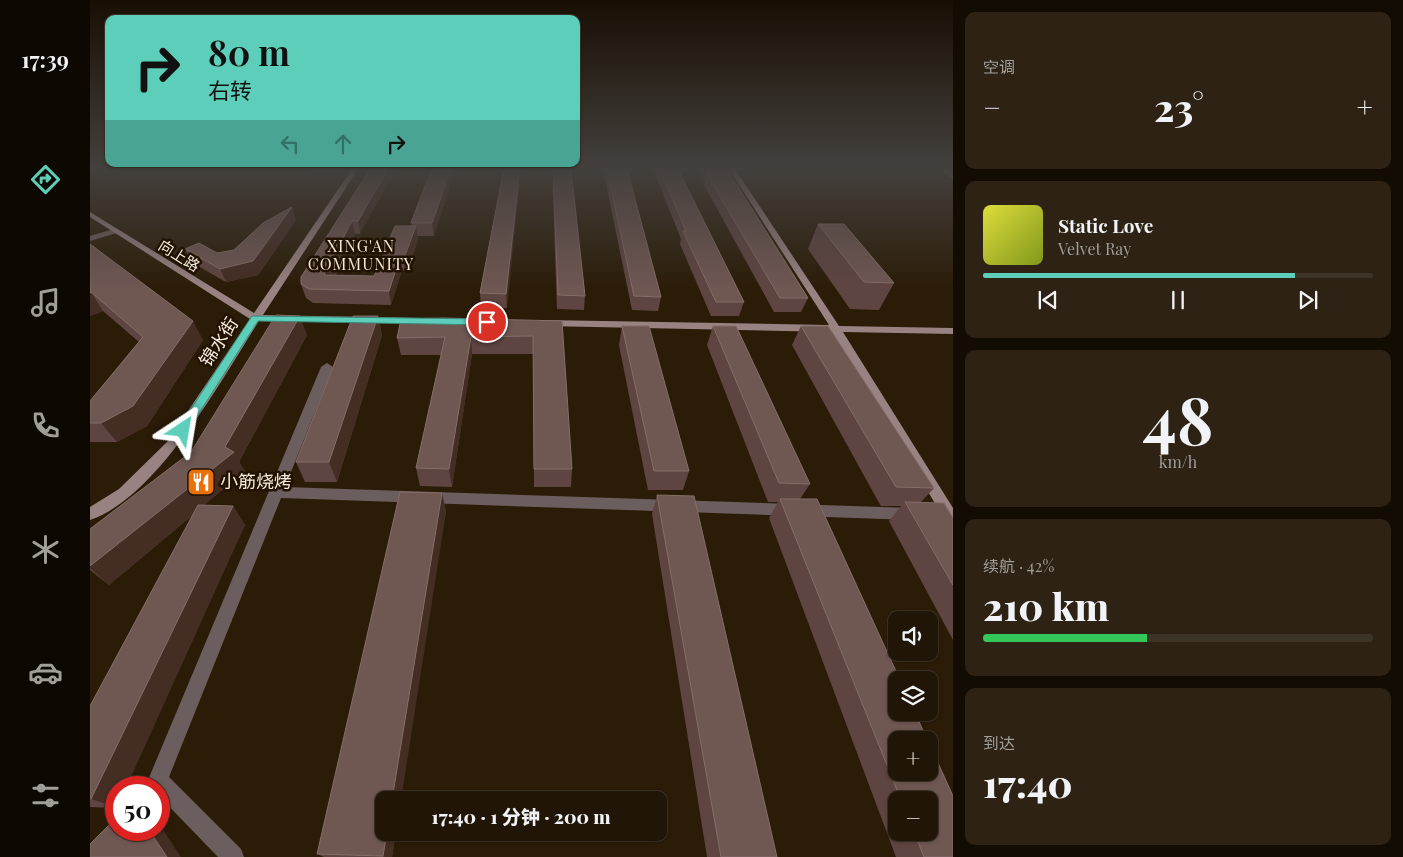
<!DOCTYPE html>
<html lang="zh">
<meta charset="utf-8">
<style>
:root{--surface:#201506;--page:#2d2214;--text:#f1f3f6;--muted:#a29f9b;--line:#3d3428;--accent:#5cceba}
body{margin:0;font-family:"Playfair Display","Noto Sans SC",serif;background:var(--page);color:var(--text);height:100vh;display:flex;flex-direction:column;font-size:19px;white-space:nowrap}
*{box-sizing:border-box;margin:0}
p{font-size:16px;color:var(--muted)}
.icon{flex:none;width:28px;height:28px;fill:none;stroke:currentColor;stroke-width:2;stroke-linecap:round;stroke-linejoin:round}
.map{position:relative;flex:1;overflow:hidden}
.sheet{display:flex;flex-direction:column;gap:12px;padding:12px;background:#120c03;width:450px}
.sheet>*{flex:none}
.banner{position:absolute;left:15px;top:15px;width:475px;height:152px;border-radius:10px;box-shadow:0 1px 4px #0004,0 0 0 1px var(--line);background:#5cceba;color:#111;overflow:hidden}
.fabs{position:absolute;left:798px;top:611px;display:grid;gap:10px}
.fabs a{display:grid;place-items:center;width:50px;height:50px;border-radius:10px;background:var(--surface);box-shadow:0 1px 4px #0004,0 0 0 1px var(--line);font-size:25px}
.speed{position:absolute;left:15px;top:776px;display:flex;gap:10px;font-size:25px;font-weight:700;text-align:center}
.speed>*{display:grid;place-content:center;width:65px;height:65px;border-radius:50%;background:var(--surface);box-shadow:0 1px 4px #0004,0 0 0 1px var(--line);line-height:1}
.speed .limit{border:8px solid #d22;background:#fff;color:#111}
.pin{position:absolute;display:grid;place-items:center;width:42px;height:42px;color:#fff;margin:-21px;border:2px solid #fff;border-radius:50%;box-shadow:0 1px 5px #0007}
.me{position:absolute;width:55px;margin:-28px;rotate:33deg;stroke-linejoin:round;filter:drop-shadow(0 0 4px #0008)}
.turn{display:flex;align-items:center;gap:18px;height:105px;padding:0 20px;font-size:22px}
.turn .icon{width:65px;height:65px;stroke-width:2.5}
.turn b{display:block;font-size:35px;line-height:42px}
.lanes{display:flex;align-items:center;height:48px;padding:0 20px;background:#0003;justify-content:center;gap:25px;direction:ltr}
.lanes .off{opacity:.35}
.big{font-size:38px;font-weight:800;line-height:1.1}
.sheet .tile{flex:1;display:flex;flex-direction:column;justify-content:center;gap:8px;min-width:0;padding:0 18px;border-radius:10px;background:var(--page)}
.sheet .dial{align-items:center;gap:0}
.dial b{font-size:65px;line-height:1}
.song{display:flex;align-items:center;gap:15px}
.cover{width:60px;height:60px;border-radius:8px;background:linear-gradient(135deg,hsl(60 70% 55%),hsl(70 70% 35%))}
.played{height:5px;border-radius:2px;background:linear-gradient(90deg,var(--accent) 80%,var(--line) 80%)}
.keys{display:flex;justify-content:space-around;direction:ltr}
.heat{display:flex;justify-content:space-between;align-items:center;font-size:28px;direction:ltr}
.charge{height:8px;border-radius:4px;background:linear-gradient(90deg,#34c759 42%,var(--line) 0)}
.trip{position:absolute;left:285px;top:791px;width:292px;height:50px;border-radius:10px;background:var(--surface);box-shadow:0 1px 4px #0004,0 0 0 1px var(--line);font-weight:800;line-height:50px;text-align:center}
main{display:flex;flex:1;min-height:0}
.tabs{display:flex;flex-direction:column;width:90px;justify-content:space-around;align-items:center;background:#0d0802;color:var(--muted)}
.tabs .icon{width:35px;height:35px}
.tabs .active{color:var(--accent)}
.tabs b{font-size:22px;color:var(--text)}
.map>svg:first-child{display:block}
</style>
<main>
<nav class="tabs">
<b>17:39</b>
<svg class="icon active" aria-label="directions" viewBox="0 0 24 24"><path d="M12 3l9 9-9 9-9-9zM9 14v-3h6M13 9l2 2-2 2"/></svg>
<svg class="icon" aria-label="music" viewBox="0 0 24 24"><path d="M9 18V5l10-2v13"/><circle cx="6" cy="18" r="3"/><circle cx="16" cy="16" r="3"/></svg>
<svg class="icon" aria-label="phone" viewBox="0 0 24 24"><path d="M5 4h4l2 5-3 2q2 4 5 5l2-3 5 2v4C11 20 4 13 5 4z"/></svg>
<svg class="icon" aria-label="climate" viewBox="0 0 24 24"><path d="M12 3v18M4 7l16 10M4 17L20 7"/></svg>
<svg class="icon" aria-label="car" viewBox="0 0 24 24"><path d="M5 17H2v-5l4-1 3-4h7l3 4 3 1v5h-3M9 17h6M6 11h13"/><circle cx="7" cy="17" r="2"/><circle cx="17" cy="17" r="2"/></svg>
<svg class="icon" aria-label="filters" viewBox="0 0 24 24"><path d="M4 7h16M4 17h16"/><circle cx="9" cy="7" r="2"/><circle cx="15" cy="17" r="2"/></svg>
</nav>
<div class="map">
<svg width="863" height="857" viewBox="0 0 863 857">
<rect width="100%" height="100%" fill="#2b1c08"/>
<g fill="none" stroke-linecap="round" stroke-linejoin="round">
<g fill="#6c5e5e" fill-rule="evenodd">
<polygon points="849,169 856,169 863,174 863,179"/>
<polygon points="24,229 28,231 27,233 0,241 0,236"/>
<polygon points="237,363 243,367 195,487 822,508 827,510 829,514 827,518 822,520 191,498 79,777 151,849 154,857 128,857 69,796 69,788 61,788 58,780 231,367"/>
</g>
<g fill="#988282" fill-rule="evenodd">
<path d="M 262,169 L 268,169 L 173,315 L 327,318 L 332,321 L 331,323 L 169,321 C 131,380 68,497 0,520 L 0,507 L 29,489 L 77,442 L 160,319 L 0,217 L 0,212 L 164,313 Z"/>
<polygon points="639,169 645,169 749,326 863,328 863,334 753,332 863,508 863,527 858,525 742,332 455,326 450,323 455,320 739,325"/>
</g>
</g>
<g fill="#5f4541" fill-rule="evenodd">
<polygon points="227,169 250,169 248,172 228,172"/>
<polygon points="280,169 270,234 265,234 245,276 284,276 322,226 321,223 341,170 344,236 327,236 328,240 317,272 312,270 301,305 223,303 216,298 211,284"/>
<polygon points="462,169 481,169 495,296 494,310 467,309"/>
<polygon points="513,169 537,169 571,297 568,311 542,310"/>
<polygon points="563,169 588,169 654,302 649,316 621,316 590,244 591,239"/>
<polygon points="608,169 637,169 718,298 711,312 684,312 614,185 615,181"/>
<polygon points="415,173 417,308 391,307 390,293"/>
<polygon points="206,220 168,275 136,282 101,262 95,249 127,253 144,250"/>
<polygon points="728,224 804,283 789,310 760,309 718,249"/>
<polygon points="0,244 113,340 57,426 27,442 0,442 0,401 49,342 13,311 0,316"/>
<polygon points="288,316 292,335 247,482 215,482 206,462"/>
<polygon points="472,321 482,469 481,487 444,487 443,354 382,354 362,487 330,486 326,468 351,355 311,355 307,338"/>
<polygon points="532,326 599,471 593,490 558,490 529,345"/>
<path d="M 623,326 L 646,326 L 720,484 L 710,499 L 727,499 L 810,680 L 806,680 L 806,712 L 825,712 L 837,740 L 806,740 L 806,772 L 839,772 L 839,743 L 863,796 L 863,857 L 806,857 L 679,518 L 688,502 L 678,502 L 617,345 ZM 806,800 L 839,800 L 839,832 L 806,832 Z"/>
<polygon points="711,326 844,488 831,502 863,518 863,640 799,521 811,506 791,506 788,501 702,345"/>
<polygon points="217,335 149,462 155,471 114,505 143,506 155,525 26,788 26,808 0,807 0,706 104,514 19,585 0,570 0,529 101,452"/>
<polygon points="352,493 356,512 294,832 306,832 302,857 234,857 227,854"/>
<polygon points="567,495 687,857 617,857 562,514"/>
</g>
<g fill="#442d23">
<polygon points="298,169 306,169 270,234 268,221"/>
<polygon points="361,169 366,169 344,236 342,223"/>
<polygon points="430,169 431,169 417,308 416,294"/>
<polygon points="202,207 206,220 168,275 136,282 130,269"/>
<polygon points="262,221 265,234 238,289 234,275"/>
<polygon points="326,226 328,240 317,272 314,258"/>
<polygon points="310,257 312,270 301,305 299,291"/>
<polygon points="1,292 13,311 0,316 0,293"/>
<polygon points="210,316 217,335 149,462 155,471 19,585 0,568 0,566 135,447"/>
<polygon points="288,316 292,335 247,482 239,462"/>
<polygon points="103,321 113,340 57,426 27,442 11,423"/>
<polygon points="381,337 382,354 362,487 359,469"/>
<polygon points="352,493 356,512 311,800 302,800"/>
<polygon points="143,506 155,525 36,788 26,788 26,807 1,799"/>
<polygon points="69,824 91,857 77,857 59,830 69,830"/>
<polygon points="297,832 306,832 302,857 295,857 293,856"/>
</g>
<g fill="#6f5752" stroke="#846e68">
<polygon points="280,169 298,169 268,221 262,221 234,275 284,276 305,226 326,226 314,258 310,257 299,291 219,289 211,284 211,277"/>
<polygon points="345,169 361,169 342,223 321,223 341,170 344,170"/>
<polygon points="415,169 430,169 416,294 390,293 413,173 415,173"/>
<polygon points="463,169 481,169 495,296 468,295"/>
<polygon points="517,169 537,169 571,297 544,296"/>
<polygon points="570,169 588,169 654,302 626,302 593,231 596,231"/>
<polygon points="617,169 637,169 718,298 690,298 616,173 619,173"/>
<polygon points="202,207 163,261 130,269 95,249 109,243 127,253 144,250 173,223"/>
<polygon points="728,224 754,224 804,283 774,282"/>
<polygon points="0,244 103,321 43,406 11,423 0,423 0,401 53,337 1,292 0,293"/>
<polygon points="186,315 210,316 135,447 144,452 0,566 0,529 101,452"/>
<polygon points="263,316 288,316 239,462 206,462"/>
<polygon points="354,318 472,321 482,469 444,469 443,336 381,337 359,469 326,468 355,337 307,338 311,319"/>
<polygon points="532,326 559,326 599,471 564,471"/>
<polygon points="623,326 646,326 720,484 689,483"/>
<polygon points="711,326 738,326 844,488 806,487"/>
<polygon points="310,492 352,493 302,800 294,800 294,832 297,832 293,856 227,854"/>
<polygon points="567,495 604,496 687,857 631,857"/>
<polygon points="690,499 727,499 810,680 806,680 806,712 825,712 837,740 806,740 806,772 839,772 839,743 863,796 863,857 834,857 824,832 839,832 839,800 811,800"/>
<polygon points="815,502 854,503 863,518 863,585"/>
<polygon points="108,505 143,506 1,799 0,799 0,706"/>
<polygon points="26,818 26,830 59,830 77,857 0,857 0,844"/>
</g>
<linearGradient id="sky" x2="0" y2="1"><stop stop-color="#180f04"/><stop offset="0.58" stop-color="#44403d"/><stop offset="1" stop-color="#44403d" stop-opacity="0"/></linearGradient>
<rect width="863" height="289" fill="url(#sky)"/>
<polygon fill="#5cceba" stroke="#3c8679" points="162,316 397,319 402,322 397,325 168,321 97,432 89,432 89,427"/>
<defs>
<symbol id="restaurant-square" viewBox="-11 -11 22 22"><rect x="-9" y="-9" width="18" height="18" rx="4" fill="#e8710a" stroke="#211201"/><path d="M-5-6h1v4h1v-4h1v4h1v-4h1v5L-1.5 .5V6h-2V.5L-5-1ZM5-6V6H3V1.5H1.5Q1.5-4 5-6Z" fill="#fff"/></symbol>
</defs>
<g fill-rule="evenodd">
<use href="#restaurant-square" x="95" y="466" width="32" height="32"/>
</g>
<g text-anchor="middle" stroke-width="5" stroke-linejoin="round" paint-order="stroke">
<g font-size="15" fill="#f5eade" stroke="#211201">
<text transform="translate(89 256) rotate(32)" y="5">向上路</text>
</g>
<g font-size="16" letter-spacing="1" fill="#f5eade" stroke="#211201">
<text x="271" y="252">XING'AN<tspan x="271" dy="18">COMMUNITY</tspan></text>
</g>
<g font-size="18" fill="#f5eade" stroke="#211201">
<text transform="translate(129 342) rotate(-57)" y="6">锦水街</text>
</g>
<g font-size="18" fill="#f5eade" stroke="#211201" text-anchor="start">
<text x="130" y="488">小筋烧烤</text>
</g>
</g>
</svg>
<div class="fabs">
<a><svg class="icon" aria-label="sound" viewBox="0 0 24 24"><path d="M4 9h4l5-4v14l-5-4H4zM17 9q2 3 0 6"/></svg></a>
<a><svg class="icon" aria-label="layers" viewBox="0 0 24 24"><path d="M12 4l9 5-9 5-9-5zM3 14l9 5 9-5"/></svg></a>
<a>+</a>
<a>−</a>
</div>
<div class="speed"><div class="limit">50</div></div>
<div class="pin" style="left:397px;top:322px;background:#d93025"><svg class="icon" aria-label="arrive" viewBox="0 0 24 24"><path d="M6 21V4h12l-3 4 3 4H6"/></svg></div>
<svg class="me" style="left:93px;top:430px" viewBox="-20 -20 40 40"><path d="M0-17L14 15 0 8-14 15z" fill="#5cceba" stroke="#fff" stroke-width="4"/></svg>
<div class="trip">17:40 · 1 分钟 · 200 m</div>
<div class="banner">
<div class="turn"><svg class="icon" aria-label="right" viewBox="0 0 24 24"><path d="M7 20v-9h11M14 6l5 5-5 5"/></svg><div><b>80 m</b>右转</div></div>
<div class="lanes"><svg class="icon off" aria-label="left" viewBox="0 0 24 24"><path d="M17 20v-9H6M10 6l-5 5 5 5"/></svg><svg class="icon off" aria-label="ahead" viewBox="0 0 24 24"><path d="M12 20V5M6 11l6-6 6 6"/></svg><svg class="icon" aria-label="right" viewBox="0 0 24 24"><path d="M7 20v-9h11M14 6l5 5-5 5"/></svg></div>
</div>
</div>
<section class="sheet">
<div class="tile"><p>空调</p>
<div class="heat"><a>−</a><b class="big">23°</b><a>+</a></div>
</div>
<div class="tile">
<div class="song"><i class="cover"></i><div><b>Static Love</b><p>Velvet Ray</p></div></div>
<div class="played"></div>
<div class="keys"><svg class="icon" aria-label="previous" viewBox="0 0 24 24"><path d="M18 5L8 12l10 7zM5 5v14"/></svg><svg class="icon" aria-label="pause" viewBox="0 0 24 24"><path d="M8 5v14M16 5v14"/></svg><svg class="icon" aria-label="next" viewBox="0 0 24 24"><path d="M6 5l10 7-10 7zM19 5v14"/></svg></div>
</div>
<div class="tile dial"><b>48</b><p>km/h</p></div>
<div class="tile"><p>续航 · 42%</p><b class="big">210 km</b><div class="charge"></div></div>
<div class="tile"><p>到达</p><b class="big">17:40</b></div>
</section>
</main>
